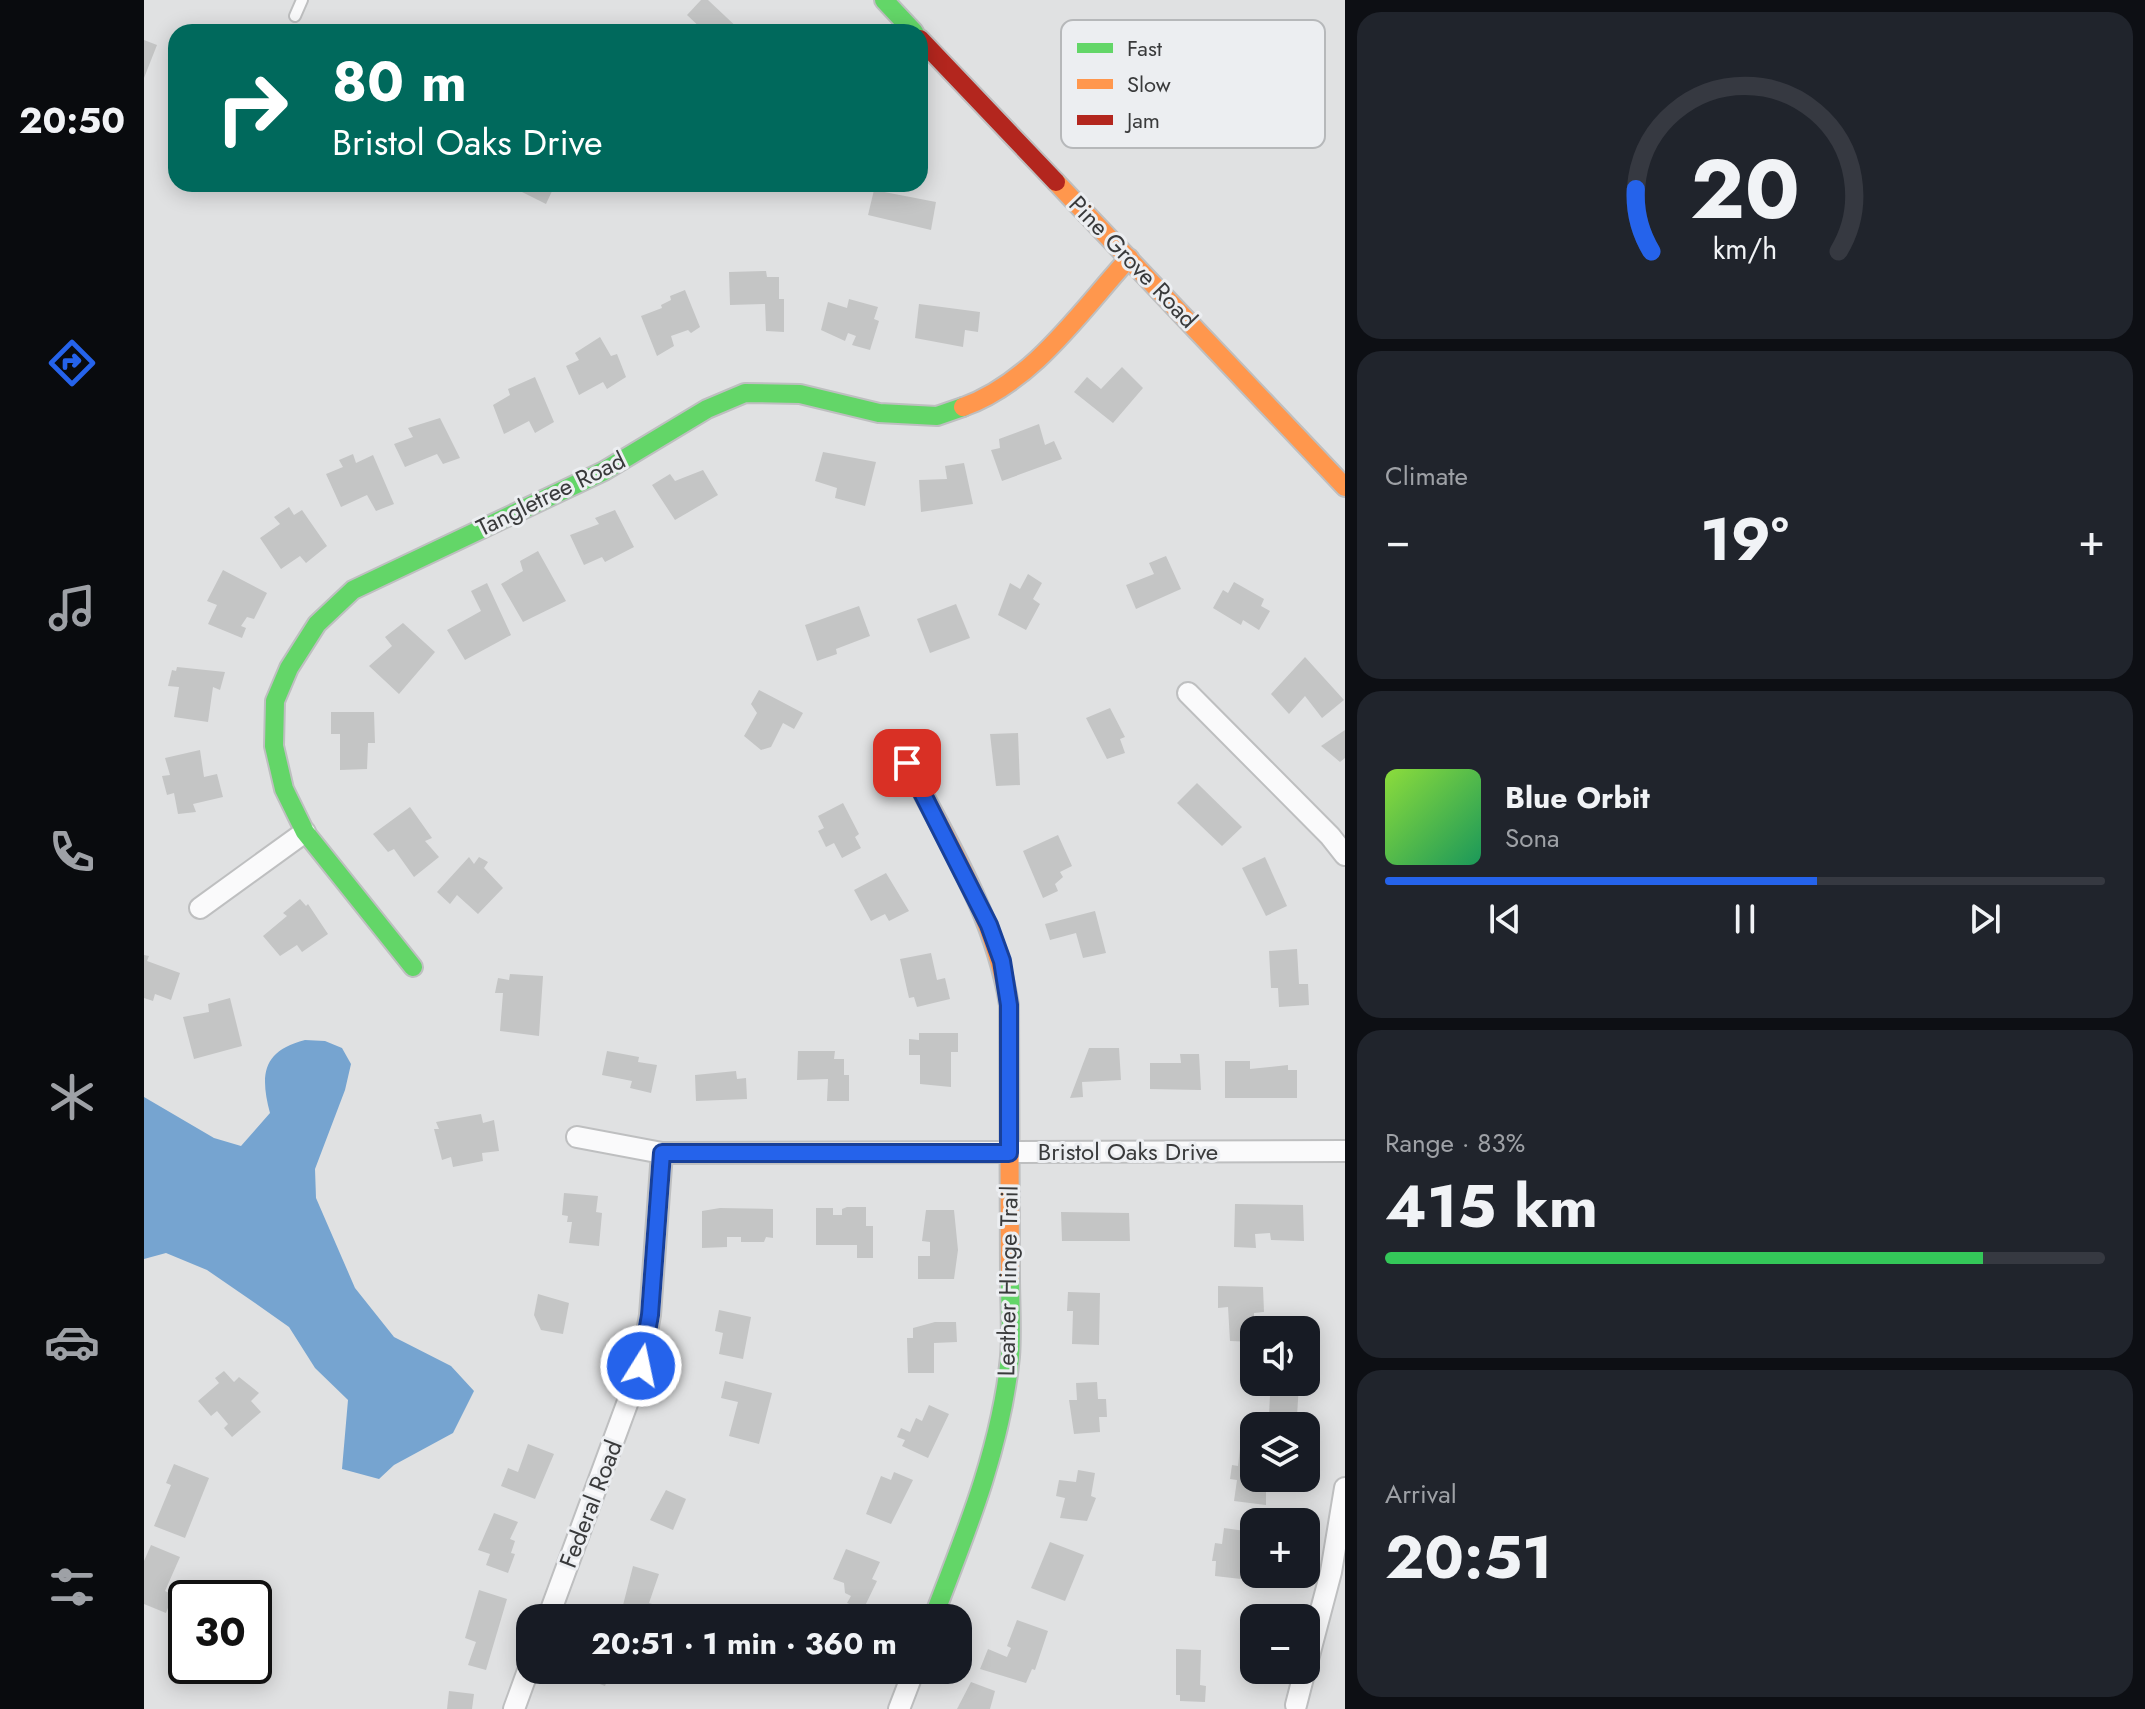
<!DOCTYPE html>
<meta charset="utf-8">
<style>
:root{--surface:#171b24;--page:#20242c;--text:#f1f3f6;--muted:#9ea1a6;--line:#363941;--accent:#2563eb}
body{margin:0;font-family:Jost,sans-serif;background:var(--page);color:var(--text);height:100vh;display:flex;flex-direction:column;font-size:30px;white-space:nowrap}
*{box-sizing:border-box;margin:0}
p{font-size:26px;color:var(--muted)}
.icon{flex:none;width:44px;height:44px;fill:none;stroke:currentColor;stroke-width:2;stroke-linecap:round;stroke-linejoin:round}
.map{position:relative;flex:1;overflow:hidden}
.sheet{display:flex;flex-direction:column;gap:12px;padding:12px;background:#0d0f14;width:800px}
.sheet>*{flex:none}
.top-card{position:absolute;left:24px;top:24px;width:760px;height:168px;border-radius:24px;box-shadow:0 4px 20px #0003;background:#00695c;color:#fff;overflow:hidden}
.tools{position:absolute;left:1096px;top:1316px;display:grid;gap:16px}
.tools a{display:grid;place-items:center;width:80px;height:80px;border-radius:16px;background:var(--surface);box-shadow:0 4px 20px #0003;font-size:40px}
.speed{position:absolute;left:24px;top:1580px;display:flex;gap:16px;font-size:40px;font-weight:700;text-align:center}
.speed>*{display:grid;place-content:center;width:104px;height:104px;border-radius:50%;background:var(--surface);box-shadow:0 4px 20px #0003;line-height:1}
.speed .limit{border:4px solid #111;border-radius:12px;background:#fff;color:#111}
.pin{position:absolute;display:grid;place-items:center;width:68px;height:68px;color:#fff;margin:-34px;border-radius:16px;box-shadow:0 4px 12px #0006}
.me{position:absolute;width:88px;margin:-44px;rotate:10deg;stroke-linejoin:round;filter:drop-shadow(0 0 6px #0008)}
.turn{display:flex;align-items:center;gap:28px;height:168px;padding:0 32px;font-size:36px}
.turn .icon{width:104px;height:104px;stroke-width:2.5}
.turn b{display:block;font-size:56px;line-height:68px}
.big{font-size:60px;font-weight:700;line-height:1.1}
.sheet .tile{flex:1;display:flex;flex-direction:column;justify-content:center;gap:12px;min-width:0;padding:0 28px;border-radius:24px;background:var(--page)}
.sheet .dial{align-items:center;gap:0}
.dial svg{height:208px;overflow:visible;fill:none;stroke:var(--line);stroke-width:7;stroke-linecap:round;text-anchor:middle}
.dial text{fill:var(--text);stroke:none}
.song{display:flex;align-items:center;gap:24px}
.cover{width:96px;height:96px;border-radius:12px;background:linear-gradient(135deg,hsl(90 70% 55%),hsl(150 70% 35%))}
.played{height:8px;border-radius:4px;background:linear-gradient(90deg,var(--accent) 60%,var(--line) 60%)}
.keys{display:flex;justify-content:space-around;direction:ltr}
.heat{display:flex;justify-content:space-between;align-items:center;font-size:44px;direction:ltr}
.charge{height:12px;border-radius:6px;background:linear-gradient(90deg,#34c759 83%,var(--line) 0)}
.trip{position:absolute;left:372px;top:1604px;width:456px;height:80px;border-radius:24px;background:var(--surface);box-shadow:0 4px 20px #0003;font-weight:700;line-height:80px;text-align:center}
main{display:flex;flex:1;min-height:0}
.menu{display:flex;flex-direction:column;width:144px;justify-content:space-around;align-items:center;background:#090b0e;color:var(--muted)}
.menu .icon{width:56px;height:56px}
.menu .active{color:var(--accent)}
.menu b{font-size:36px;color:var(--text)}
.map>svg:first-child{display:block}
</style>
<main>
<nav class="menu">
<b>20:50</b>
<svg class="icon active" aria-label="directions" viewBox="0 0 24 24"><path d="M12 3l9 9-9 9-9-9zM9 14v-3h6M13 9l2 2-2 2"/></svg>
<svg class="icon" aria-label="music" viewBox="0 0 24 24"><path d="M9 18V5l10-2v13"/><circle cx="6" cy="18" r="3"/><circle cx="16" cy="16" r="3"/></svg>
<svg class="icon" aria-label="phone" viewBox="0 0 24 24"><path d="M5 4h4l2 5-3 2q2 4 5 5l2-3 5 2v4C11 20 4 13 5 4z"/></svg>
<svg class="icon" aria-label="climate" viewBox="0 0 24 24"><path d="M12 3v18M4 7l16 10M4 17L20 7"/></svg>
<svg class="icon" aria-label="car" viewBox="0 0 24 24"><path d="M5 17H2v-5l4-1 3-4h7l3 4 3 1v5h-3M9 17h6M6 11h13"/><circle cx="7" cy="17" r="2"/><circle cx="17" cy="17" r="2"/></svg>
<svg class="icon" aria-label="filters" viewBox="0 0 24 24"><path d="M4 7h16M4 17h16"/><circle cx="9" cy="7" r="2"/><circle cx="15" cy="17" r="2"/></svg>
</nav>
<div class="map">
<svg width="1201" height="1709" viewBox="0 0 1201 1709">
<rect width="100%" height="100%" fill="#e0e1e2"/>
<path fill="#76a4d0" d="M 161,1040 L 181,1041 L 198,1048 L 207,1064 L 201,1090 L 171,1169 L 172,1198 L 211,1288 L 250,1337 L 307,1366 L 330,1391 L 309,1433 L 250,1465 L 235,1479 L 198,1469 L 204,1400 L 171,1368 L 145,1327 L 111,1303 L 63,1270 L 22,1253 L 0,1259 L 0,1097 L 70,1138 L 97,1146 L 126,1113 C 116,1075 118,1051 161,1040 Z"/>
<g fill="#c4c5c5">
<polygon points="557,0 564,0 598,32 561,32 543,15"/>
<polygon points="0,40 13,45 0,78"/>
<polygon points="362,184 400,184 409,189 402,204"/>
<polygon points="730,190 792,202 787,230 724,215"/>
<polygon points="622,271 623,277 635,277 635,299 640,299 640,332 622,331 621,304 586,305 585,272"/>
<polygon points="541,290 556,327 547,333 544,330 527,336 530,346 513,356 497,316 518,308 517,305 527,300 526,296"/>
<polygon points="705,299 734,307 730,319 735,321 726,350 708,345 712,336 704,333 701,341 677,330 684,302 703,308"/>
<polygon points="775,304 836,312 834,332 821,330 819,347 771,338"/>
<polygon points="456,337 467,356 473,354 482,377 463,389 459,382 435,395 422,366 435,360 431,353"/>
<polygon points="978,367 999,388 969,423 930,392 943,377 957,389"/>
<polygon points="391,377 410,422 391,433 385,421 360,434 349,405 366,395 364,389"/>
<polygon points="296,418 316,458 299,464 293,454 261,467 250,444 269,437 264,428"/>
<polygon points="895,424 901,445 910,441 918,459 858,481 847,450 856,448 855,439"/>
<polygon points="679,452 732,462 721,506 691,498 693,488 671,481"/>
<polygon points="209,454 212,463 229,455 250,504 232,511 223,495 197,507 182,474 199,467 195,460"/>
<polygon points="820,463 829,504 777,512 775,480 803,479 801,466"/>
<polygon points="559,470 574,495 531,520 508,485 526,474 531,481"/>
<polygon points="145,507 150,515 158,510 183,546 162,563 156,556 137,569 116,538 136,524 130,517"/>
<polygon points="471,510 490,547 461,562 458,557 440,565 426,535 455,524 451,518"/>
<polygon points="394,551 422,601 379,622 357,584 379,571 376,561"/>
<polygon points="1022,556 1037,589 992,609 982,585 1010,574 1005,563"/>
<polygon points="79,570 123,593 110,619 103,617 97,626 102,628 98,638 64,624 73,605 63,601"/>
<polygon points="884,574 898,583 889,599 896,604 882,630 854,615 866,583 876,589"/>
<polygon points="1090,582 1120,599 1117,606 1126,611 1115,630 1099,620 1097,625 1069,608 1079,590 1084,593"/>
<polygon points="343,583 367,635 321,660 303,630 337,611 327,591"/>
<polygon points="812,604 826,638 786,653 773,619"/>
<polygon points="715,606 726,636 692,649 693,654 673,661 661,625"/>
<polygon points="259,623 291,652 255,694 225,666 248,646 241,637"/>
<polygon points="1161,657 1200,700 1178,718 1161,696 1145,714 1127,694"/>
<polygon points="33,667 81,672 76,690 69,687 64,722 30,717 35,687 24,686 28,670 32,671"/>
<polygon points="615,690 659,713 650,729 639,723 627,747 617,750 600,736 613,713 607,704"/>
<polygon points="966,708 981,737 976,739 981,753 963,759 942,718"/>
<polygon points="187,712 230,712 231,743 224,743 223,769 196,770 196,734 187,734"/>
<polygon points="1201,730 1201,758 1196,762 1177,746"/>
<polygon points="874,733 876,785 852,786 846,734"/>
<polygon points="56,750 60,777 73,774 79,797 49,804 52,812 34,814 30,793 23,795 18,776 26,775 21,758"/>
<polygon points="1053,783 1098,827 1078,846 1033,803"/>
<polygon points="699,803 715,834 711,837 717,848 698,858 690,843 682,847 674,831 680,828 674,816"/>
<polygon points="266,807 288,838 281,841 295,857 270,877 250,849 244,852 229,834"/>
<polygon points="914,835 928,866 916,872 919,877 911,884 914,891 899,898 879,851"/>
<polygon points="325,857 330,864 335,857 344,862 340,868 359,888 334,914 313,895 306,904 293,892"/>
<polygon points="1121,857 1143,906 1122,916 1098,868"/>
<polygon points="742,873 765,911 745,921 741,914 727,921 710,890"/>
<polygon points="156,899 162,906 164,904 184,934 158,952 153,945 136,956 119,936 143,916 139,913"/>
<polygon points="951,911 962,953 939,958 932,933 906,940 901,924"/>
<polygon points="1153,949 1155,984 1164,984 1165,1005 1135,1007 1134,988 1127,988 1125,951"/>
<polygon points="787,953 793,980 801,978 806,999 773,1007 770,997 765,998 756,959"/>
<polygon points="0,955 5,956 3,961 36,973 27,1000 11,994 9,1001 0,998"/>
<polygon points="366,974 399,976 395,1036 356,1031 359,993 351,993 354,978 365,980"/>
<polygon points="86,998 98,1046 50,1059 39,1017 65,1012 64,1004"/>
<polygon points="775,1033 814,1033 814,1052 807,1052 807,1087 776,1084 776,1055 765,1055 765,1039 775,1040"/>
<polygon points="945,1048 975,1048 977,1080 938,1082 939,1097 926,1098"/>
<polygon points="463,1051 495,1057 494,1062 513,1065 507,1093 486,1088 488,1081 458,1075"/>
<polygon points="654,1051 691,1051 690,1059 700,1059 700,1075 705,1075 705,1101 683,1101 684,1079 653,1080"/>
<polygon points="1036,1054 1055,1054 1057,1090 1006,1089 1006,1063 1037,1063"/>
<polygon points="1081,1061 1106,1061 1106,1069 1144,1065 1144,1070 1153,1070 1153,1098 1081,1098"/>
<polygon points="592,1071 593,1079 602,1078 603,1099 552,1101 551,1075"/>
<polygon points="337,1114 339,1123 350,1120 355,1151 338,1153 339,1161 309,1167 307,1157 298,1160 290,1129 295,1129 292,1122"/>
<polygon points="420,1193 454,1196 452,1212 458,1213 455,1246 425,1243 428,1222 423,1222 424,1216 418,1215"/>
<polygon points="1091,1204 1159,1205 1160,1241 1127,1240 1126,1233 1111,1234 1112,1248 1090,1247"/>
<polygon points="703,1207 722,1207 722,1226 729,1226 729,1258 713,1258 713,1245 672,1245 672,1208 689,1208 689,1215 698,1215 698,1209"/>
<polygon points="576,1208 629,1209 629,1238 622,1237 620,1242 597,1242 597,1237 583,1237 583,1247 558,1248 558,1211"/>
<polygon points="782,1210 810,1210 814,1250 810,1279 774,1279 774,1256 786,1256 786,1242 778,1241"/>
<polygon points="917,1212 985,1213 986,1241 918,1241"/>
<polygon points="1074,1286 1119,1287 1120,1312 1110,1313 1110,1319 1139,1320 1140,1330 1110,1330 1110,1342 1086,1341 1084,1307 1074,1308"/>
<polygon points="924,1292 956,1293 955,1345 928,1344 929,1311 923,1311"/>
<polygon points="394,1294 425,1303 419,1334 397,1330 390,1315"/>
<polygon points="575,1310 607,1317 599,1359 575,1354 579,1333 571,1331"/>
<polygon points="791,1322 812,1322 813,1342 790,1343 790,1373 764,1373 763,1338 769,1338 769,1328"/>
<polygon points="80,1371 90,1382 95,1377 115,1393 107,1401 117,1412 88,1437 80,1428 84,1424 73,1411 67,1416 54,1401 75,1383 71,1378"/>
<polygon points="581,1381 628,1393 615,1444 585,1436 594,1402 577,1398"/>
<polygon points="953,1382 954,1399 962,1399 963,1417 955,1417 956,1432 930,1434 925,1400 933,1400 932,1383"/>
<polygon points="1113,1382 1155,1384 1153,1416 1125,1415 1126,1395 1121,1395 1122,1387 1113,1386"/>
<polygon points="785,1405 805,1414 784,1458 758,1446 761,1440 753,1437 757,1428 766,1432 772,1418 778,1421"/>
<polygon points="384,1444 410,1454 391,1499 357,1486 364,1468 374,1472"/>
<polygon points="1096,1449 1110,1451 1110,1478 1122,1478 1122,1505 1090,1501 1093,1480 1086,1479 1088,1465 1094,1466"/>
<polygon points="30,1464 65,1478 41,1538 10,1526 27,1485 22,1483"/>
<polygon points="934,1470 951,1473 947,1496 952,1498 943,1521 916,1518 921,1498 912,1496 915,1480 932,1482"/>
<polygon points="750,1472 769,1480 747,1524 722,1514 737,1476 747,1480"/>
<polygon points="522,1490 542,1499 529,1530 506,1520"/>
<polygon points="350,1513 374,1522 366,1539 371,1541 367,1553 371,1554 364,1573 342,1565 346,1554 334,1550"/>
<polygon points="1080,1528 1101,1531 1099,1547 1105,1548 1097,1579 1071,1576 1072,1561 1068,1561 1071,1543 1078,1544"/>
<polygon points="906,1542 940,1555 921,1601 887,1588"/>
<polygon points="7,1545 36,1557 21,1591 29,1595 22,1613 0,1604 0,1561"/>
<polygon points="702,1549 736,1562 728,1579 733,1581 719,1610 703,1603 707,1596 701,1593 700,1583 689,1579"/>
<polygon points="489,1566 515,1574 505,1603 518,1607 514,1618 492,1618 477,1613"/>
<polygon points="335,1590 363,1599 342,1670 324,1665 332,1642 321,1638"/>
<polygon points="873,1620 904,1631 891,1670 888,1669 882,1683 836,1669 844,1649 863,1657 867,1648 863,1646"/>
<polygon points="1032,1649 1057,1650 1056,1685 1062,1686 1061,1702 1036,1701 1036,1695 1032,1695"/>
<polygon points="448,1670 477,1670 475,1674 467,1671 461,1686 445,1680"/>
<polygon points="678,1670 703,1670 699,1681 677,1674"/>
<polygon points="827,1682 851,1691 846,1709 813,1709"/>
<polygon points="305,1691 330,1694 328,1709 303,1709"/>
</g>
<g fill="none" stroke-linecap="round" stroke-linejoin="round">
<defs>
<polyline id="lane" points="151,16 158,0"/>
<g id="street">
<polyline points="1044,693 1186,836 1201,855"/>
<polyline points="56,908 161,832"/>
<polyline points="433,1137 518,1153 1201,1151"/>
<polyline points="404,1618 497,1366 506,1315 518,1153"/>
<polyline points="1162,1667 1187,1572 1201,1488"/>
<polyline points="1152,1705 1161,1670"/>
<polyline points="370,1709 386,1665"/>
<polyline points="755,1709 770,1670"/>
</g>
<g id="fast">
<polyline points="740,0 770,32"/>
<polyline points="269,967 161,832 140,789 130,746 131,701 145,668 173,624 209,590 460,471 563,409 601,393 656,394 735,413 793,416 819,407"/>
<path d="M 789,1618 C 822,1533 857,1448 866,1357 C 868,1331 866,1303 866,1277"/>
</g>
<g id="slow">
<polyline points="912,182 1201,487"/>
<path d="M 819,407 C 889,382 936,312 985,258"/>
<path d="M 763,763 C 803,841 851,917 865,1005 L 866,1277"/>
</g>
<polyline id="jam" points="776,39 912,182"/>
</defs>
<use href="#lane" stroke="#bebfc0" stroke-width="14"/>
<use href="#street" stroke="#bebfc0" stroke-width="24"/>
<use href="#fast" stroke="#bebfc0" stroke-width="22"/>
<use href="#slow" stroke="#bebfc0" stroke-width="22"/>
<use href="#jam" stroke="#bebfc0" stroke-width="22"/>
<use href="#lane" stroke="#fafafb" stroke-width="10"/>
<use href="#street" stroke="#fafafb" stroke-width="20"/>
<use href="#fast" stroke="#63d668" stroke-width="18"/>
<use href="#slow" stroke="#ff974d" stroke-width="18"/>
<use href="#jam" stroke="#b3261e" stroke-width="18"/>
</g>
<g fill="none" stroke-linecap="round" stroke-linejoin="round">
<defs>
<polyline id="route" points="497,1366 506,1315 518,1153 865,1153 865,1005 858,961 845,925 763,763"/>
</defs>
<use href="#route" stroke="#184099" stroke-width="20"/>
<use href="#route" stroke="#2563eb" stroke-width="14"/>
</g>
<g text-anchor="middle" stroke-width="6" stroke-linejoin="round" paint-order="stroke">
<g font-size="24" fill="#393a3b" stroke="#eceef1">
<text transform="translate(989 262) rotate(46)" y="8">Pine Grove Road</text>
<text transform="translate(407 494) rotate(-26)" y="8">Tangletree Road</text>
<text x="984" y="1160">Bristol Oaks Drive</text>
<text transform="translate(864 1281) rotate(-89)" y="8">Leather Hinge Trail</text>
<text transform="translate(447 1504) rotate(-69)" y="8">Federal Road</text>
</g>
</g>
<rect x="917" y="20" width="264" height="128" rx="12" fill="#eceef1" stroke="#b6b8ba" stroke-width="2"/>
<rect x="933" y="43" width="36" height="10" fill="#63d668"/>
<rect x="933" y="79" width="36" height="10" fill="#ff974d"/>
<rect x="933" y="115" width="36" height="10" fill="#b3261e"/>
<g font-size="22" fill="#393a3b">
<text x="983" y="56">Fast</text>
<text x="983" y="92">Slow</text>
<text x="983" y="128">Jam</text>
</g>
</svg>
<div class="tools">
<a><svg class="icon" aria-label="sound" viewBox="0 0 24 24"><path d="M4 9h4l5-4v14l-5-4H4zM17 9q2 3 0 6"/></svg></a>
<a><svg class="icon" aria-label="layers" viewBox="0 0 24 24"><path d="M12 4l9 5-9 5-9-5zM3 14l9 5 9-5"/></svg></a>
<a>+</a>
<a>−</a>
</div>
<div class="speed"><div class="limit">30</div></div>
<div class="pin" style="left:763px;top:763px;background:#d93025"><svg class="icon" aria-label="arrive" viewBox="0 0 24 24"><path d="M6 21V4h12l-3 4 3 4H6"/></svg></div>
<svg class="me" style="left:497px;top:1366px" viewBox="-20 -20 40 40"><circle r="17" fill="#2563eb" stroke="#fff" stroke-width="3"/><path d="M0-11L8 9 0 5-8 9z" fill="#fff"/></svg>
<div class="trip">20:51 · 1 min · 360 m</div>
<div class="top-card">
<div class="turn"><svg class="icon" aria-label="right" viewBox="0 0 24 24"><path d="M7 20v-9h11M14 6l5 5-5 5"/></svg><div><b>80 m</b>Bristol Oaks Drive</div></div>
</div>
</div>
<section class="sheet">
<div class="tile dial"><svg viewBox="0 0 100 80">
<path d="M14 69A42 42 0 1 1 86 69"/>
<path d="M14 69A42 42 0 0 1 8 45" stroke="#2563eb"/>
<text x="50" y="56" font-size="32" font-weight="700">20</text>
<text x="50" y="72" font-size="11">km/h</text>
</svg></div>
<div class="tile"><p>Climate</p>
<div class="heat"><a>−</a><b class="big">19°</b><a>+</a></div>
</div>
<div class="tile">
<div class="song"><i class="cover"></i><div><b>Blue Orbit</b><p>Sona</p></div></div>
<div class="played"></div>
<div class="keys"><svg class="icon" aria-label="previous" viewBox="0 0 24 24"><path d="M18 5L8 12l10 7zM5 5v14"/></svg><svg class="icon" aria-label="pause" viewBox="0 0 24 24"><path d="M8 5v14M16 5v14"/></svg><svg class="icon" aria-label="next" viewBox="0 0 24 24"><path d="M6 5l10 7-10 7zM19 5v14"/></svg></div>
</div>
<div class="tile"><p>Range · 83%</p><b class="big">415 km</b><div class="charge"></div></div>
<div class="tile"><p>Arrival</p><b class="big">20:51</b></div>
</section>
</main>
